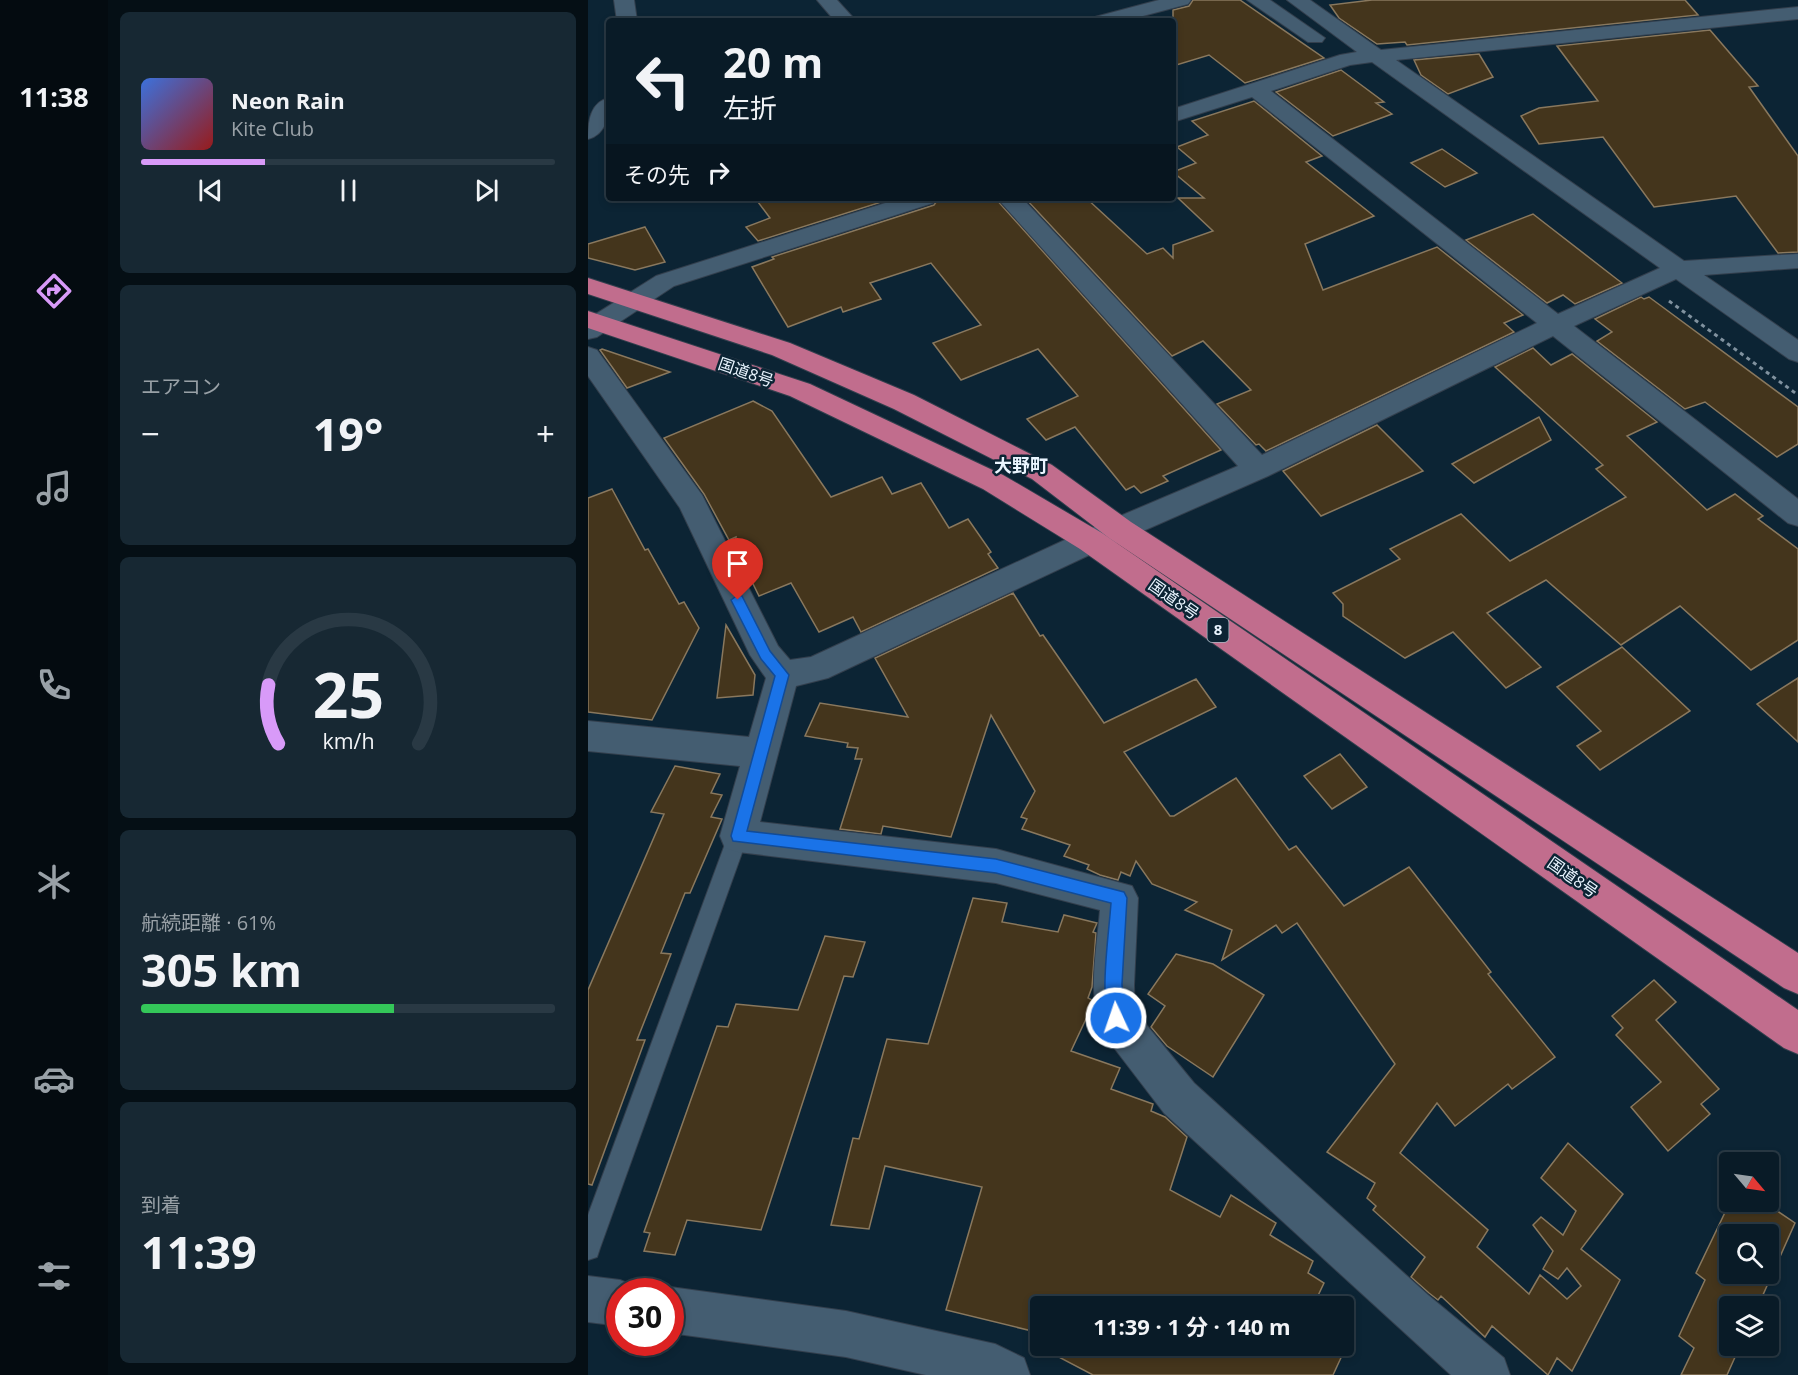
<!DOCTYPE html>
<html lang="ja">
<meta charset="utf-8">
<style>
:root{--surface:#091b27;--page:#172833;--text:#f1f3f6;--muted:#99a1a7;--line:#293944;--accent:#d89af8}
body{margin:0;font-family:"Open Sans","Noto Sans JP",sans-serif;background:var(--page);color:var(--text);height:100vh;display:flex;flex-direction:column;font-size:22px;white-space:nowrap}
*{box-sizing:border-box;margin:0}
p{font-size:20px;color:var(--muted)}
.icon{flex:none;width:33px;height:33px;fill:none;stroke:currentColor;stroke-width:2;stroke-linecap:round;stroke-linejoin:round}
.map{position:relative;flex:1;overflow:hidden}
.side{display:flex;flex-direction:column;gap:12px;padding:12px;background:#050f15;width:480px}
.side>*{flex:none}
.top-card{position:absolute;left:18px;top:18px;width:570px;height:183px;border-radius:6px;box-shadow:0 3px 9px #0003,0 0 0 2px var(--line);background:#091b27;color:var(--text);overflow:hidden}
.needle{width:39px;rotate:119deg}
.buttons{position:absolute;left:1131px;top:1152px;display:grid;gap:12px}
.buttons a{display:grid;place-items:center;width:60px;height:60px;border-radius:6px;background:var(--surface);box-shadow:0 3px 9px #0003,0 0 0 2px var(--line);font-size:30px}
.speed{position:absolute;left:18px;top:1278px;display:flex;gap:12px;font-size:30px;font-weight:700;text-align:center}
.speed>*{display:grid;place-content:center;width:78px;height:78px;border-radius:50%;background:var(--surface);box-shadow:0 3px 9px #0003,0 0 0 2px var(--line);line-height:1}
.speed .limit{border:9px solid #d22;background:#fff;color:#111}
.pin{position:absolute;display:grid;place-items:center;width:51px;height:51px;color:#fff;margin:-62px -26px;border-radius:50% 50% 50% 0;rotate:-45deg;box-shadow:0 0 6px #0007}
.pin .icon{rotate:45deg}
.me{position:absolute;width:66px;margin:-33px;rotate:357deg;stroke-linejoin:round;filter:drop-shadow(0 0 4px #0008)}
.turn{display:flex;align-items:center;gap:21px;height:126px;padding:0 18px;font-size:27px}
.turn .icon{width:78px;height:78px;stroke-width:2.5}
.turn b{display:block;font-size:42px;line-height:51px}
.then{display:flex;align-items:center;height:57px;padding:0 18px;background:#0003;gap:12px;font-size:22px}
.big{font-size:45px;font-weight:700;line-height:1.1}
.side .card{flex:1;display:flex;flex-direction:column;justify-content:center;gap:9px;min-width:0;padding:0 21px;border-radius:9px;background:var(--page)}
.side .dial{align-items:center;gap:0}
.dial svg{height:156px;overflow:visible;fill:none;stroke:var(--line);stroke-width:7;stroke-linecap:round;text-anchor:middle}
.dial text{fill:var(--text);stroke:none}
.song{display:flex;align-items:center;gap:18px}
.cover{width:72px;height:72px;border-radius:9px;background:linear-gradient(135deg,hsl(220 70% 55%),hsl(0 70% 35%))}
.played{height:6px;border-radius:3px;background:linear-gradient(90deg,var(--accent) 30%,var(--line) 30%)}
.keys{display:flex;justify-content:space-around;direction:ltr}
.heat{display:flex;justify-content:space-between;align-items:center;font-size:33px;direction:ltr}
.charge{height:9px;border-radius:4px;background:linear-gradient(90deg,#34c759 61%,var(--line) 0)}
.trip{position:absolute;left:442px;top:1296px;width:324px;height:60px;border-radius:6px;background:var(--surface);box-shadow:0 3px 9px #0003,0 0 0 2px var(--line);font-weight:700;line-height:60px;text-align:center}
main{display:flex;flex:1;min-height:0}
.dock{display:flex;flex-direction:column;width:108px;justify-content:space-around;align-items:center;background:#040b10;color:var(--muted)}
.dock .icon{width:42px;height:42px}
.dock .on{color:var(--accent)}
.dock b{font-size:27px;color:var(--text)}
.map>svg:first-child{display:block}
</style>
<main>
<nav class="dock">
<b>11:38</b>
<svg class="icon on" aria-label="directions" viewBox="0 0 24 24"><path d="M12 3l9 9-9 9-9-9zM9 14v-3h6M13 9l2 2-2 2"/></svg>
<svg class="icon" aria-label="music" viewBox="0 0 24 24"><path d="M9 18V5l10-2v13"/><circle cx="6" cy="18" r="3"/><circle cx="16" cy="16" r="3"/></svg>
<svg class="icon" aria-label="phone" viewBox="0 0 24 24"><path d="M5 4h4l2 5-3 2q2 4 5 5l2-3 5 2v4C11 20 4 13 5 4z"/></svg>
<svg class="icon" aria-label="climate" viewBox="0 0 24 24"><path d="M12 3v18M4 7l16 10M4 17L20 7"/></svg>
<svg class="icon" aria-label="car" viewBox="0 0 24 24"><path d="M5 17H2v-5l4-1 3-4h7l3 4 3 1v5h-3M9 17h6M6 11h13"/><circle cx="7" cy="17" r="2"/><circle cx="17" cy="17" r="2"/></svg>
<svg class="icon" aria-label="filters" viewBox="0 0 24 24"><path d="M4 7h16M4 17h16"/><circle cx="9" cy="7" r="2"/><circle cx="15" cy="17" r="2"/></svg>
</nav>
<section class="side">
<div class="card">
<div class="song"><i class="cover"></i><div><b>Neon Rain</b><p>Kite Club</p></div></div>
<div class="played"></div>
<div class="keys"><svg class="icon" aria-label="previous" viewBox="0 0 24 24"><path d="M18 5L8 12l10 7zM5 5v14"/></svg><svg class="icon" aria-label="pause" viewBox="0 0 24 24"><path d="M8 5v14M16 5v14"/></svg><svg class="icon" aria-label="next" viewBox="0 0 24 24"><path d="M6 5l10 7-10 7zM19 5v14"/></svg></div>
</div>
<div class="card"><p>エアコン</p>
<div class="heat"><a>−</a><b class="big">19°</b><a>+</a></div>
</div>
<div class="card dial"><svg viewBox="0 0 100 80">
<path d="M14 69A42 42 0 1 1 86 69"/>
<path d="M14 69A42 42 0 0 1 9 39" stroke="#d89af8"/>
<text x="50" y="56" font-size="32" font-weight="700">25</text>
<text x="50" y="72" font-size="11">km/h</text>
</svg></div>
<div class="card"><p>航続距離 · 61%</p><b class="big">305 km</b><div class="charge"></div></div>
<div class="card"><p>到着</p><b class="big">11:39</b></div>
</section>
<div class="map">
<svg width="1210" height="1375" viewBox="0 0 1210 1375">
<rect width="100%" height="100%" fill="#0c2434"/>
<g fill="#44351c" stroke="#89785e" stroke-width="1.5" fill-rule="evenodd">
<polygon points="605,0 652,0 736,58 657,83 621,55 585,66 585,10 601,6"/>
<polygon points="784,0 1097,0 1110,15 819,45 817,42 789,44 751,18 742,5"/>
<polygon points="1122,30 1170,86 1161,87 1210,156 1210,252 1190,253 1148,196 1066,207 1015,137 951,144 933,116 951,108 1010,101 969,46"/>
<polygon points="891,54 905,77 860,94 833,75 826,60"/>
<polygon points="753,70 796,102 788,103 804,114 745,136 688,92"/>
<polygon points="666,101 734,156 718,162 786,216 717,244 735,290 849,247 935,315 916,323 926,332 678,451 671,444 668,445 629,404 663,390 615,341 584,356 437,198 498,198 559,254 575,248 585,258 585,245 625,231 590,198 616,198 585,172 608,163 589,147 620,135 604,121"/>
<polygon points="854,149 889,173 857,187 823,163"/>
<polygon points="167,198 306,198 170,241 158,227 182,218"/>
<polygon points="351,198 407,198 633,450 575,476 580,481 553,493 546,486 538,490 487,427 458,440 439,419 490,396 450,349 373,380 345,343 393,325 343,263 282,283 293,299 255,312 253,307 200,327 164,267 186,259 184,257 346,205"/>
<polygon points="945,214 1030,280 1034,283 987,304 975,295 959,303 878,240"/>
<polygon points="57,227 77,262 47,270 0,258 0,244"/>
<polygon points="1053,297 1056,299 1061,297 1210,407 1210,444 1189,457 1117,402 1097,409 1009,341 1024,332 1007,319"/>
<polygon points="945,348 963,365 984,354 1069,422 1039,436 1119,510 1147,494 1175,516 1170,519 1210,549 1210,640 1163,670 1092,606 1033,645 958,580 899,613 953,667 918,688 865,632 817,658 755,616 755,604 745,593 812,559 802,549 873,514 922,561 1038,497 1008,469 1015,465 907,367"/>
<polygon points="14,349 82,372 39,388 12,350"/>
<polygon points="165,401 184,411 243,497 294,477 304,494 333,483 361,528 380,519 403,552 400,554 410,568 273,632 265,617 231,632 203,583 171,596 147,547 148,537 141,540 116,494 76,438"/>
<polygon points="951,417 963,440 886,483 864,464"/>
<polygon points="789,425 835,471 733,516 695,471"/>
<polygon points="24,489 57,550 60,549 91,604 96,602 111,628 64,720 0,712 0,498"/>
<polygon points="425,593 452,636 455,635 516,723 608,679 628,707 536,752 582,816 586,816 648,778 701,850 708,846 756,906 821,867 903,972 900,974 967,1057 924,1089 920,1084 867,1126 849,1103 812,1153 900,1230 889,1247 941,1294 952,1275 979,1299 993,1286 979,1268 970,1279 955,1269 965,1251 945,1225 953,1217 975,1235 988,1211 953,1178 980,1143 1035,1194 993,1249 1032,1280 984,1371 969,1358 960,1375 904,1326 897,1337 853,1296 850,1300 841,1293 823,1277 837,1257 785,1210 788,1206 779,1198 787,1183 739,1152 807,1064 709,923 694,933 688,925 634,960 644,930 597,910 609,902 564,884 548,861 542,876 533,872 530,880 512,875 499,869 501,865 476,856 482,845 434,829 439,819 433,817 447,791 403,715 363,837 295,826 293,834 252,829 274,759 267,759 270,748 259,747 260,743 217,736 232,703 320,717 287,658"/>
<polygon points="138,625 167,675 165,695 129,698"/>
<polygon points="1034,647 1102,711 1012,770 989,746 1013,731 969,687"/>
<polygon points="1210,678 1210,742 1169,704"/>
<polygon points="752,754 779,787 744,809 716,776"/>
<polygon points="87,766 132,774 123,793 134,795 123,817 134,819 102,893 97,893 73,953 83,954 49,1040 57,1040 4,1185 0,1184 0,990 76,814 63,812"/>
<polygon points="385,898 419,903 414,922 470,932 476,915 509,923 505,932 508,933 504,987 500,998 504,1000 505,1004 483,1051 532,1068 523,1089 565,1104 563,1111 577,1117 599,1137 582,1190 632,1217 643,1195 688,1223 682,1235 725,1261 720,1273 736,1283 725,1306 453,1306 453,1346 756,1346 756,1331 763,1336 745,1375 505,1375 444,1343 448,1332 358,1310 394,1187 297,1166 281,1229 243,1225 265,1138 271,1139 299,1039 340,1044"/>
<polygon points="237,936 277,942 265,977 256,976 173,1230 99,1220 87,1255 56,1251 62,1233 56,1232 129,1026 140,1027 148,1004 210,1010"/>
<polygon points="588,954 625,964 676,995 625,1077 579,1046 563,1027 577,1006 560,994"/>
<polygon points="1066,980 1088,1002 1068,1020 1131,1089 1113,1104 1122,1114 1080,1151 1043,1107 1073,1082 1028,1035 1035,1028 1024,1016"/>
<path d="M 1142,1202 L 1176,1202 L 1207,1223 L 1170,1306 L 1142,1306 L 1142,1346 L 1152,1346 L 1139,1375 L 1093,1375 L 1106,1348 L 1091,1336 L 1117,1280 L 1108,1273 ZM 1142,1234 L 1180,1234 L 1180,1274 L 1142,1274 Z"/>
</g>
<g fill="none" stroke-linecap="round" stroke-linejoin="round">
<defs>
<polygon id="service" points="150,827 157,830 160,836 12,1248 9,1257 0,1260 0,1215 140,836 143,830"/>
<g id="minor">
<polygon points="26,0 46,0 49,21 29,21"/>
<polygon points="229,0 249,0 268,21 247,21"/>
<polygon points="571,0 603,0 600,4 536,21 504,21 507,17"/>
<polygon points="659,0 682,0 737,38 734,42 720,42"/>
<path d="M 699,0 L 722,0 L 793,50 L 1210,7 L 1210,19 L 808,60 L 1096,261 L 1210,254 L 1210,268 L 1116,275 L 1210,340 L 1210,362 L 1201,359 L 1088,279 L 986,326 L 1210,499 L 1210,526 L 1200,523 L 965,336 L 680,476 L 514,549 L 240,678 L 208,686 L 172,822 L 408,849 L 544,886 L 550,898 L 546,985 L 547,1011 L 606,1083 L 840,1295 L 916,1358 L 922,1375 L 863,1375 L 576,1113 L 514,1032 C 499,996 509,949 512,910 L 408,883 L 150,852 L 137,848 L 132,836 L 152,766 L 0,751 L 0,721 L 161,737 L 178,678 L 162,655 L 92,508 L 0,376 L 0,347 L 9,350 L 114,495 L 190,646 L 202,660 L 223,657 L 492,533 L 650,466 L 409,198 L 434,198 L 674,455 L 949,323 L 664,97 L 585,122 L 585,109 L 752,55 L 769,52 ZM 784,62 L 1072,268 L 970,314 L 683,91 L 762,65 Z"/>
<path d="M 21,98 C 21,114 19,134 0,139 C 0,122 2,102 21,98 Z"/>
<polygon points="313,198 349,198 345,203 86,286 9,337 0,339 0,319 68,276"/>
<polygon points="0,1276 32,1280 48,1287 50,1292 32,1292 32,1326 0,1322"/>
<polygon points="82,1287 258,1311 407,1344 436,1358 442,1375 338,1375 258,1357 82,1333 82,1292 72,1292"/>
</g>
<g id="trunk">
<polygon points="0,278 202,343 326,395 464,465 543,522 1210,953 1210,994 1196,988 521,538 444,479 306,409 184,355 0,294"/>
<polygon points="0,311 222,384 415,475 514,533 1210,1010 1210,1054 1196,1048 492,549 395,489 202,396 0,328"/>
</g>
</defs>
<use href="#service" stroke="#333f4d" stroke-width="2"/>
<use href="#minor" stroke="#333f4d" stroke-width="2"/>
<use href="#trunk" stroke="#333f4d" stroke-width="2"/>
<polyline stroke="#81929f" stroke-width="3" stroke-dasharray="4 4" stroke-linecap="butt" points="1081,301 1210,395"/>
<use href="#service" fill="#445d71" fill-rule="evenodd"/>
<use href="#minor" fill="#445d71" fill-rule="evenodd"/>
<use href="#trunk" fill="#c16d8d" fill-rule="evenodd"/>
</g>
<path fill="#1a73e8" stroke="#114b97" stroke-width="1.5" d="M 150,595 L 154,596 L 182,651 L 201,675 L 159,831 L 408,859 L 536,892 L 539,898 L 534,984 L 536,1018 L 534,1024 L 528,1026 L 522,1024 C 511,998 521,933 523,903 L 408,873 L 145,841 L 143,836 L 187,676 L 173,659 L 143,600 Z"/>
<g text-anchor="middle" stroke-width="5" stroke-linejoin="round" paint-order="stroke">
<rect fill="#0c2434" stroke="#a7b6c2" stroke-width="1.5" x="619.5" y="618" width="21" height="24" rx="4.5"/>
<g font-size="15" font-weight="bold" fill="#eaf5ff">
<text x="630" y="635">8</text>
</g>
<g font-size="16" fill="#eaf5ff" stroke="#0c2434">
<text transform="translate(158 372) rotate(19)" y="6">国道8号</text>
<text transform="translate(586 599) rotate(35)" y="6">国道8号</text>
<text transform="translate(985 877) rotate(35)" y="6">国道8号</text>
</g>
<g font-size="18" font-weight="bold" fill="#eaf5ff" stroke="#0c2434">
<text x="433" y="472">大野町</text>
</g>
</g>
</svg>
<div class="buttons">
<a><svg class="needle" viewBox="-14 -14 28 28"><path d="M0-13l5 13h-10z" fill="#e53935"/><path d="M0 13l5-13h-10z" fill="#99a1a7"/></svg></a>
<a><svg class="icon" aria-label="search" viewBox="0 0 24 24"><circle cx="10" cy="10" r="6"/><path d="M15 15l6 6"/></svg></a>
<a><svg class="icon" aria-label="layers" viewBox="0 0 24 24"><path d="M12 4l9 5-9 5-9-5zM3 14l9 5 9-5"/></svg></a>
</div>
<div class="speed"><div class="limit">30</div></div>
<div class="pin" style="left:150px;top:600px;background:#d93025"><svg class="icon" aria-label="arrive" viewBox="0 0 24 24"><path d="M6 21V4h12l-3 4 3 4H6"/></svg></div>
<svg class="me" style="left:528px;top:1018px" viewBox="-20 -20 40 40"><circle r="17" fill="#1a73e8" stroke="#fff" stroke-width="3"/><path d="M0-11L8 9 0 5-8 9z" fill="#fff"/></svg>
<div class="trip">11:39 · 1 分 · 140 m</div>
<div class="top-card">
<div class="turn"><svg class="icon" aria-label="left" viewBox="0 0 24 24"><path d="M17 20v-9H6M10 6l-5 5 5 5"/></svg><div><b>20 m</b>左折</div></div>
<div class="then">その先<svg class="icon" aria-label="right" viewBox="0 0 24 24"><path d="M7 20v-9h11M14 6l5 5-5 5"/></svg></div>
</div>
</div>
</main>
